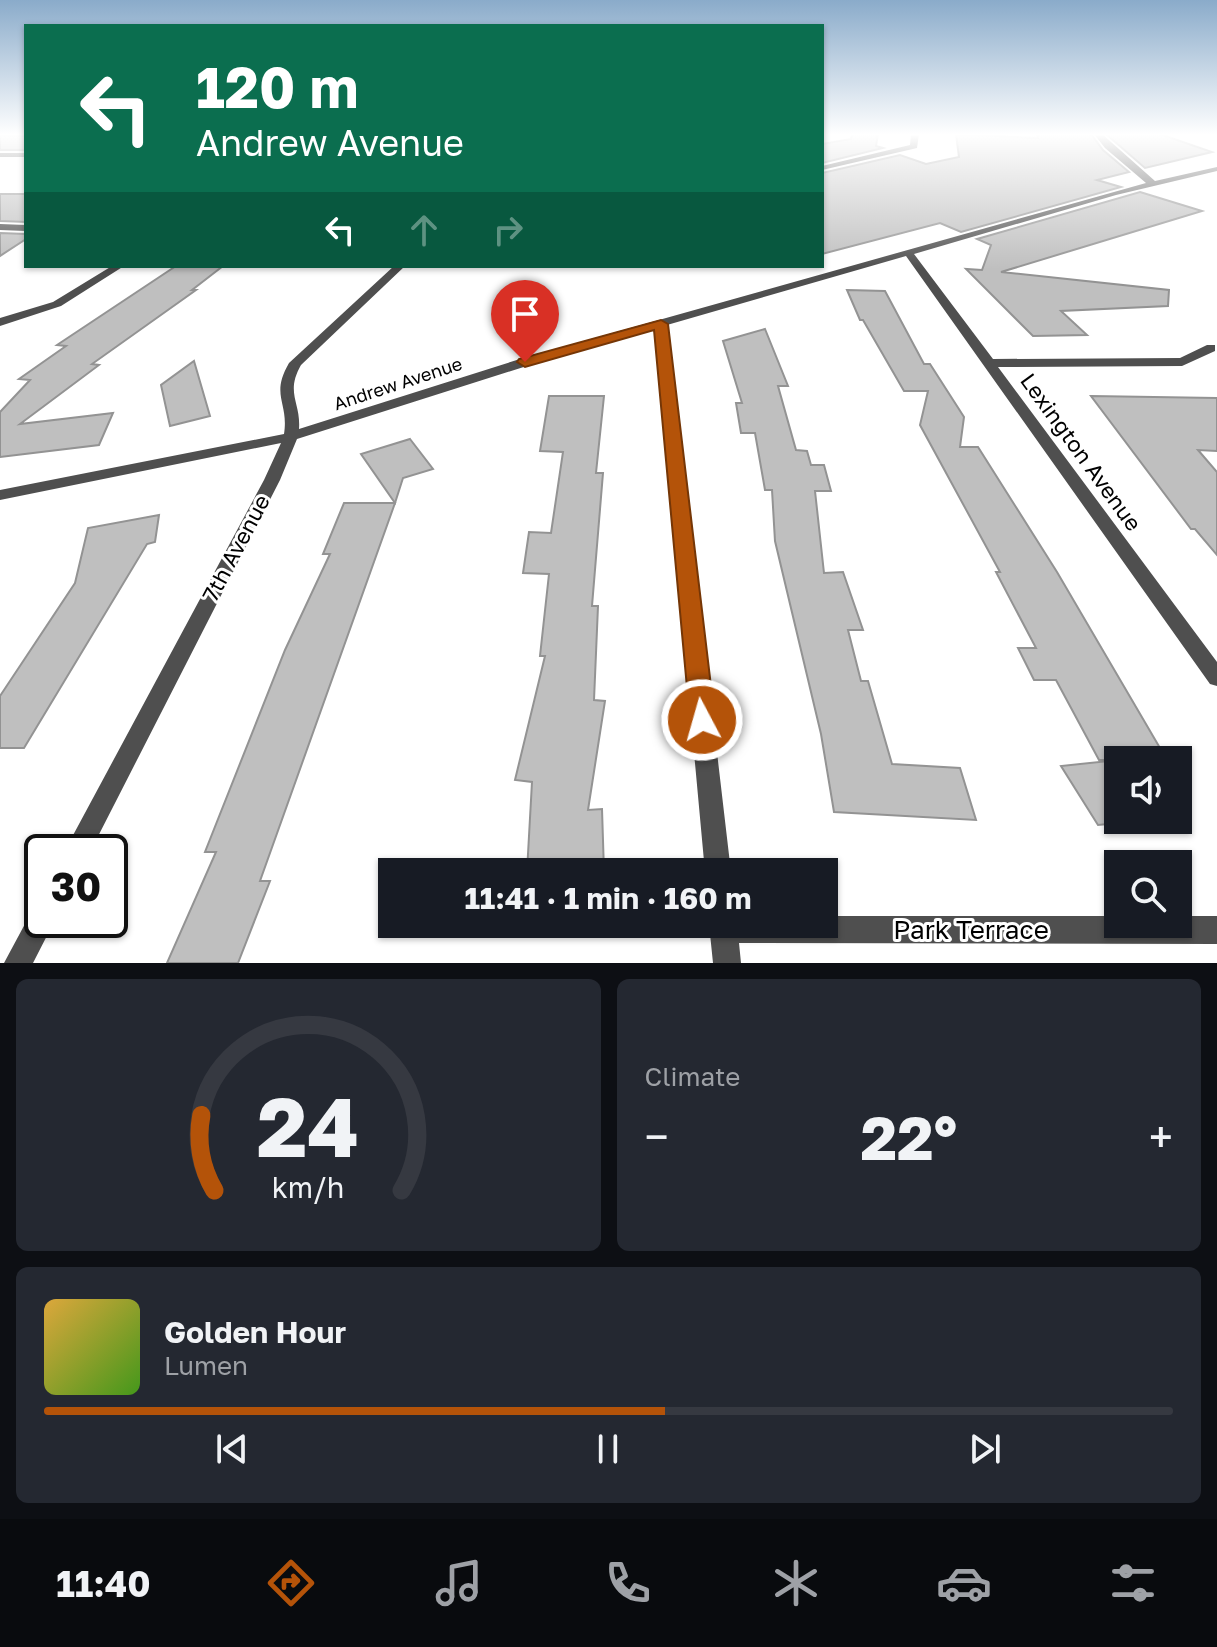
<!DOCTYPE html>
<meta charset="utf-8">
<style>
:root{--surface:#171b24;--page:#242831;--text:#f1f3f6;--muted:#9ea1a6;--line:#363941;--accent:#b45309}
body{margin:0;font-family:"Golos Text",sans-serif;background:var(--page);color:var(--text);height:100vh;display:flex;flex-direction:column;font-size:30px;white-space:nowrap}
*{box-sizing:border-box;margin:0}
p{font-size:26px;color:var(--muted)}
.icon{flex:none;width:44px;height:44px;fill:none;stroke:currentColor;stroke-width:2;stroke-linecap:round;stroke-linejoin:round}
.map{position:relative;height:963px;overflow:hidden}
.details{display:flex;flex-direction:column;gap:16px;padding:16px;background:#0d0f14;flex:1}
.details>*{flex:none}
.hud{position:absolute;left:24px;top:24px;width:800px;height:244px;border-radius:0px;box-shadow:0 2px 6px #0004;background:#0b6e4f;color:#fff;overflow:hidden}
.controls{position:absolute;left:1104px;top:746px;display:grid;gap:16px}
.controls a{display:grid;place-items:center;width:88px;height:88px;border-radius:0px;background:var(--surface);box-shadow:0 2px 6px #0004;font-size:40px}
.speed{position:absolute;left:24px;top:834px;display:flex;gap:16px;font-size:40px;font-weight:700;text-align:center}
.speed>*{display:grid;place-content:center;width:104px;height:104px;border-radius:50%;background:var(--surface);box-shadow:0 2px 6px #0004;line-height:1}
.speed .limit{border:4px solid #111;border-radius:12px;background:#fff;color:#111}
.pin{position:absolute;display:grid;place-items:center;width:68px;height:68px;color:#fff;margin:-82px -34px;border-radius:50% 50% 50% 0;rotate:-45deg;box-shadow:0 0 8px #0007}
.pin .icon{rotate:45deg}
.me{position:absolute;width:88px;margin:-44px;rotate:354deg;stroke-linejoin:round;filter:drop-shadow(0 0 6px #0008)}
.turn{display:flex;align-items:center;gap:28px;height:168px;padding:0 40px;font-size:36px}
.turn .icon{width:104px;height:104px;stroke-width:2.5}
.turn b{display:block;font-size:56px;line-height:68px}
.lanes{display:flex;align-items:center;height:76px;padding:0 40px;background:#0003;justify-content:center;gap:40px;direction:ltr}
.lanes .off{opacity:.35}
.big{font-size:60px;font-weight:700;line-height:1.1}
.details .widget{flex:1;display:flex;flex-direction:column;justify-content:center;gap:12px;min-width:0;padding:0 28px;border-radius:12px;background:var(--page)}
.details .dial{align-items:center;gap:0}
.dial svg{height:208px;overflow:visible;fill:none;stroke:var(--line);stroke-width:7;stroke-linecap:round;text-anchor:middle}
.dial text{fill:var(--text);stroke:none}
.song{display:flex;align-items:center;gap:24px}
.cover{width:96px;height:96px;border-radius:12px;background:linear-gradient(135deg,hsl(40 70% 55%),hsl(100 70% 35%))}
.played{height:8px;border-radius:4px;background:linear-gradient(90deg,var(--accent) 55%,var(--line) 55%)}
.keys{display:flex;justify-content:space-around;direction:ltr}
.heat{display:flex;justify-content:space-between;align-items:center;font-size:44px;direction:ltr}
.details .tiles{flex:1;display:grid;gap:16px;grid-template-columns:1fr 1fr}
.widget:last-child{grid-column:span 2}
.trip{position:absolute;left:378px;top:858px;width:460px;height:80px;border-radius:0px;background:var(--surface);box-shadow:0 2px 6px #0004;font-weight:700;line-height:80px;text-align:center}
.dock{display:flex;height:128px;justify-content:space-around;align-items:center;background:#090b0e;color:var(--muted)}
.dock .icon{width:56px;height:56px}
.dock .on{color:var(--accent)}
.dock b{font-size:36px;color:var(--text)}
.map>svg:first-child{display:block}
</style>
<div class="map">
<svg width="1217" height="963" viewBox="0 0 1217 963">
<rect width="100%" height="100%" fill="#fff"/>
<g fill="#bfbfbf" stroke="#939393" stroke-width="2">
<polygon points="852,134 878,134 876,146 883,148 822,163 822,144 851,139"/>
<polygon points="956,134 1038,138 1037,134 1091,134 1103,150 1129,172 1097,180 1121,187 961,232 940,223 822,254 822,173 900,155 926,164 959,157"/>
<polygon points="1106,134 1160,134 1212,152 1145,168"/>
<polygon points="0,135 26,136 26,150 0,150"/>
<polygon points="1140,192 1202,211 1001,272 1169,290 1168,306 1061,311 1087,335 1033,336 966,269 982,270 991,245 977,239"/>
<polygon points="0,194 26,194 26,222 0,221"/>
<polygon points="0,233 26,234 26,239 0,256"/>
<polygon points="176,266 223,266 192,290 196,290 92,364 99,365 20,424 113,413 99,445 0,457 0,412 30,380 19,379 66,346 57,345"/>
<polygon points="847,290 885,291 924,364 930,364 964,417 960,447 978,447 1057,572 1167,760 1099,760 1056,680 1034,680 1018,648 1036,648 996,572 1000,572 920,425 928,391 904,391 863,320 860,320"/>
<polygon points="765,329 788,386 778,386 796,450 807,451 811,465 824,465 831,491 815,491 824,573 843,572 863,630 848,630 861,681 868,681 892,764 960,768 976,820 834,812 821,734 775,541 772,490 765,490 755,433 741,433 736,403 742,403 723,341"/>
<polygon points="194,361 210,416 170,426 161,385"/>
<polygon points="549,396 604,396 596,473 603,473 592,606 598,606 594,700 605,701 588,810 602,809 604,872 527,872 532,782 515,780 545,656 540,656 549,574 523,573 529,532 551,533 563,452 540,451"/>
<polygon points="1091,396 1217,398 1217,451 1198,450 1217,472 1217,555 1195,529 1191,529"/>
<polygon points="410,439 433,469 403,478 395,503 361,454"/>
<polygon points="344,503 395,503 260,881 270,881 238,963 167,963 216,852 205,852 285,650 330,554 323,554"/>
<polygon points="159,515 155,542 147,544 24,748 0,748 0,696 75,583 88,528"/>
<polygon points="1118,760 1118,823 1098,825 1061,766"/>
</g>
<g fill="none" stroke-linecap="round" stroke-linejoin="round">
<g fill="#4f4f4f" fill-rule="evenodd">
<polygon points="911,134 919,134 917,148 822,170 822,166 910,145"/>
<path d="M 1094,134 L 1102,134 L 1155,181 L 1217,167 L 1217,171 L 1116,195 L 914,254 L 993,359 L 1180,358 L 1207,345 L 1215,345 L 1215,351 L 1182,366 L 998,367 L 1217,662 L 1217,686 L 1210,684 L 906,256 L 667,325 L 731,872 L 705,872 L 655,328 L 530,365 L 297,439 L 280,480 L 90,852 L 64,852 L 264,480 L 281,443 L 0,500 L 0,490 L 284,434 C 289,402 270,396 289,363 L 394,266 L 405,266 L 301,365 C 285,393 301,402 299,429 L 520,359 L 1146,183 L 1105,148 Z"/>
<rect x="0" y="153" width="26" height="4"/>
<polygon points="0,224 26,225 26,231 0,230"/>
<polygon points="112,266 124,266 61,306 0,326 0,318 53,302"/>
<polygon points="42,905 42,920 55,920 33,963 4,963 33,909"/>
<polygon points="824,916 1118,916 1118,924 1178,924 1178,916 1217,916 1217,944 739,943 741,963 713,963 709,924 824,924"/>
</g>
</g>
<linearGradient id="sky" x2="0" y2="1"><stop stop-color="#8aabca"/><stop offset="0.5" stop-color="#fff"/><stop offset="1" stop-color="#fff" stop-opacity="0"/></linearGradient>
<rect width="1217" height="269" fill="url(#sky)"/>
<polygon fill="#b45309" stroke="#753606" stroke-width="2" points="661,320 668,324 715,720 711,727 702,730 693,727 690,720 654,330 525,367 517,362 519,359"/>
<g text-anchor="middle" stroke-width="6" stroke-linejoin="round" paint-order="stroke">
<g font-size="18" fill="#000" stroke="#fff">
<text transform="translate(398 384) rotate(-18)" y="6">Andrew Avenue</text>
</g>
<g font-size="22" fill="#000" stroke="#fff">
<text transform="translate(1081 452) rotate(54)" y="8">Lexington Avenue</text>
<text transform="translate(236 548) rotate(-62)" y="8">7th Avenue</text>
</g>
<g font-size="26" fill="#000" stroke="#fff">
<text x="971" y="939">Park Terrace</text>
</g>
</g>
</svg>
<div class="controls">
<a><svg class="icon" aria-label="sound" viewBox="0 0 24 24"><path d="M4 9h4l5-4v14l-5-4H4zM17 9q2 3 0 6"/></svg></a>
<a><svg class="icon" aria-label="search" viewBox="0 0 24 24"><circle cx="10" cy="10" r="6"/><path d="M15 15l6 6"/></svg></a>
</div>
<div class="speed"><div class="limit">30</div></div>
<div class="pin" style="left:525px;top:362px;background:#d93025"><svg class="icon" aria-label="arrive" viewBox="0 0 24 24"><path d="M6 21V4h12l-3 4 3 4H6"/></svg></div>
<svg class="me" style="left:702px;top:720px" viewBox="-20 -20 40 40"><circle r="17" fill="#b45309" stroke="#fff" stroke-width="3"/><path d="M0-11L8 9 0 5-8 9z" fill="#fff"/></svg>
<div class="trip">11:41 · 1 min · 160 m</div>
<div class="hud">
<div class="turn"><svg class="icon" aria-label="left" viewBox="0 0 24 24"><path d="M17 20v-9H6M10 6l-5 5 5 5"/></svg><div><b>120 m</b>Andrew Avenue</div></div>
<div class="lanes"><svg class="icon" aria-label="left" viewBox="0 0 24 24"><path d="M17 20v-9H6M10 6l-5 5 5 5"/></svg><svg class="icon off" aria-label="ahead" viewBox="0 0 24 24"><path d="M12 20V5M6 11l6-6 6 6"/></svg><svg class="icon off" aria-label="right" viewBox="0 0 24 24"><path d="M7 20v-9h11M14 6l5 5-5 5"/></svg></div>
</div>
</div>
<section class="details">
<div class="tiles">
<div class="widget dial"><svg viewBox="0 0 100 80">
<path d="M14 69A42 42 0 1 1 86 69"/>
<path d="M14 69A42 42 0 0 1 9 40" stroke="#b45309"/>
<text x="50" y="56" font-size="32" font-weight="700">24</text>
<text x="50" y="72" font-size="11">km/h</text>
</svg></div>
<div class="widget"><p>Climate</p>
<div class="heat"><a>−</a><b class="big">22°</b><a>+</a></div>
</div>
<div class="widget">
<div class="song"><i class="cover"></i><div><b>Golden Hour</b><p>Lumen</p></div></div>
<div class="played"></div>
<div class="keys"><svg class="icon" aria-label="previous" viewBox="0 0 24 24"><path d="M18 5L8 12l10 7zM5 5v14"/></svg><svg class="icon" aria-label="pause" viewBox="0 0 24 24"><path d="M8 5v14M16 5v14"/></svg><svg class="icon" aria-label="next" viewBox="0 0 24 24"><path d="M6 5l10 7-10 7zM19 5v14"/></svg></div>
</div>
</div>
</section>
<nav class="dock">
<b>11:40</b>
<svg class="icon on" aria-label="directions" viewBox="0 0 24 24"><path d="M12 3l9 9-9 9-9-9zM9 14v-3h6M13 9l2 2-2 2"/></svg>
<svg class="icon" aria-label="music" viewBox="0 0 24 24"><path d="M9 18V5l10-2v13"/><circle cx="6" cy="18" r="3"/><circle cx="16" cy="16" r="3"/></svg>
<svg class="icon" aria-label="phone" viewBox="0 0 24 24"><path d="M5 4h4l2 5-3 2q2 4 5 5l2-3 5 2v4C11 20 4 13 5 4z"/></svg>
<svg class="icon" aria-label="climate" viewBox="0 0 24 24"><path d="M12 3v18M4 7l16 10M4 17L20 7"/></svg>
<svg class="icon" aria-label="car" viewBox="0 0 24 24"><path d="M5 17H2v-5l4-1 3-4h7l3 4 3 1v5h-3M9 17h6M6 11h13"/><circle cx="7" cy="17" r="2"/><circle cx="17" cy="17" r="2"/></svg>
<svg class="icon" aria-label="filters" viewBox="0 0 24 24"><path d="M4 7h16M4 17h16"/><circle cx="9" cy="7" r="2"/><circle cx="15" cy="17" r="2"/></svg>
</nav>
